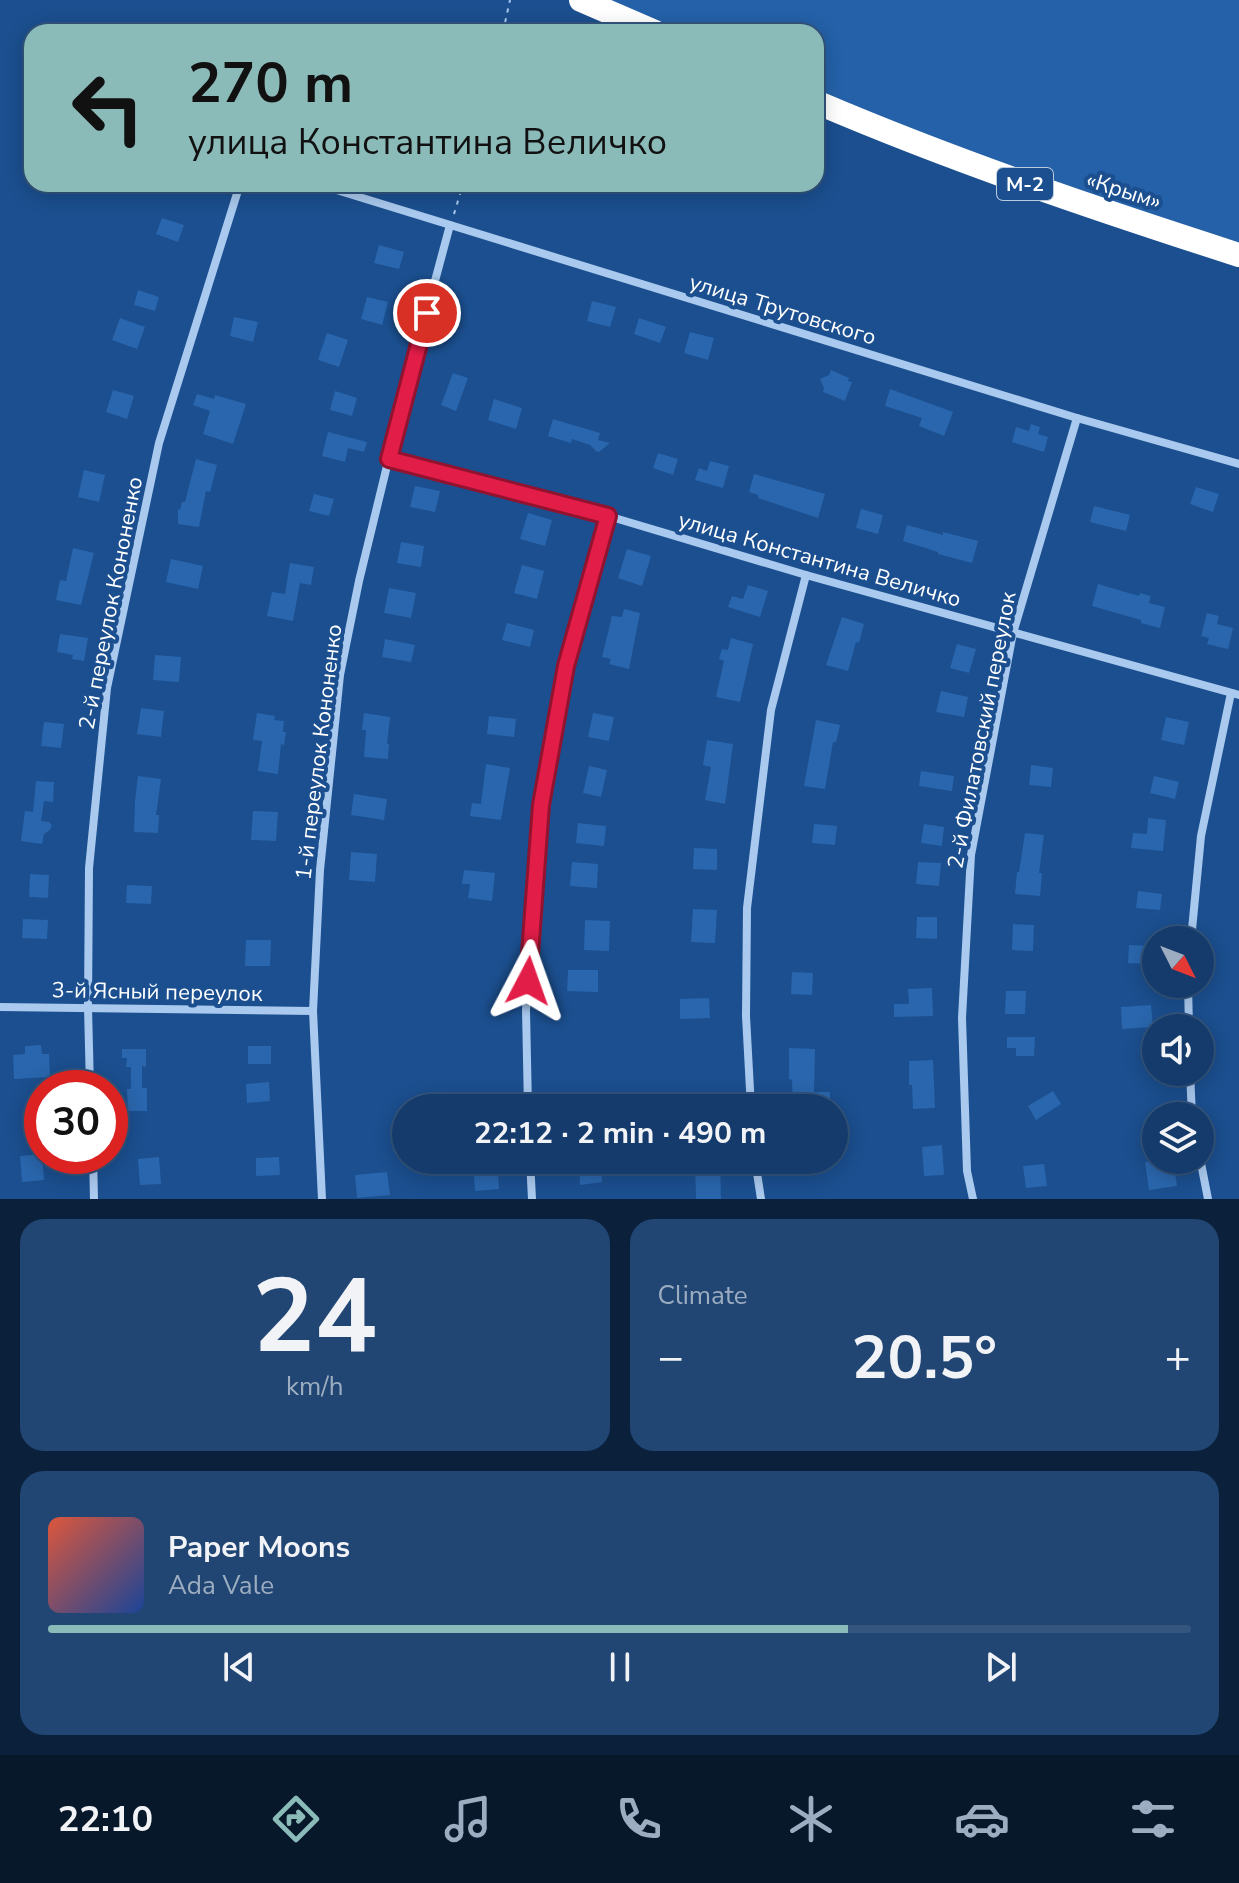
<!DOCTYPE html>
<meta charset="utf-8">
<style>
:root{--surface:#143b6b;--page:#214673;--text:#f1f3f6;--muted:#9dadc1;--line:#33557e;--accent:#8bbbb9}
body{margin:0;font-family:"Nunito Sans",sans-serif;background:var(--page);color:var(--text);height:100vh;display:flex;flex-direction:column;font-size:30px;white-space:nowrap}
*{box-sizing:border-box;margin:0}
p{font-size:26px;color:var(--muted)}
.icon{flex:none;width:44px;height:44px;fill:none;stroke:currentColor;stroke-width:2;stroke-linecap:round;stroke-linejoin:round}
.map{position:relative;height:1199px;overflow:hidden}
.panel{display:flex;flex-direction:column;gap:20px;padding:20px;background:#0b203b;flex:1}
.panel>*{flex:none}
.top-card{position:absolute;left:24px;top:24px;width:800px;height:168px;border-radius:24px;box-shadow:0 4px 20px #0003,0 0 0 2px var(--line);background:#8bbbb9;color:#111;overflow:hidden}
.needle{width:52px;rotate:132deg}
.buttons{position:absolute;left:1142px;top:926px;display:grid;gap:16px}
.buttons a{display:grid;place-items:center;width:72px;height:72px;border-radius:50%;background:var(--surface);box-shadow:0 4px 20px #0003,0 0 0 2px var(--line);font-size:40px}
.speed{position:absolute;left:24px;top:1070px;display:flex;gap:16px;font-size:40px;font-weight:700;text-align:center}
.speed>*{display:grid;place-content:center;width:104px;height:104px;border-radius:50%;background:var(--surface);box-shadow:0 4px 20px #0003,0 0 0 2px var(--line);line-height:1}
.speed .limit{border:12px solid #d22;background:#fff;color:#111}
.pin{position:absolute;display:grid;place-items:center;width:68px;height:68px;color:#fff;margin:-34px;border:4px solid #fff;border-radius:50%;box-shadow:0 2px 8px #0007}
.me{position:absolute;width:88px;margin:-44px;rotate:4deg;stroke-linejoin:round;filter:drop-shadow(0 0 6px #0008)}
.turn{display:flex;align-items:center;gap:28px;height:168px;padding:0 32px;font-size:36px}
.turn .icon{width:104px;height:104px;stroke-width:2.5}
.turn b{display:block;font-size:56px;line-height:68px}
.big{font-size:60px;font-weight:700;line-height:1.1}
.panel .widget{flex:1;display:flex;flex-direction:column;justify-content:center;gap:12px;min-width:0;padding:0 28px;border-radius:24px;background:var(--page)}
.panel .dial{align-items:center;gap:0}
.dial b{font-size:104px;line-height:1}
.song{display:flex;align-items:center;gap:24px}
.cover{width:96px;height:96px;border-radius:12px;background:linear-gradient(135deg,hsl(10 70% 55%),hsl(220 70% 35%))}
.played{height:8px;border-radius:4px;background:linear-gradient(90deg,var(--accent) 70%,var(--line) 70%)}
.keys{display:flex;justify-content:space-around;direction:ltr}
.heat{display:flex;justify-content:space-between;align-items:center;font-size:44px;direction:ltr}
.panel .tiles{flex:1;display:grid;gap:20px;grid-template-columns:1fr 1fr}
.widget:last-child{grid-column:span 2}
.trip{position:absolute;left:392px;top:1094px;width:456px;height:80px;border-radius:40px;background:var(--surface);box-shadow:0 4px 20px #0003,0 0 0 2px var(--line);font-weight:700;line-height:80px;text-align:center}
.dock{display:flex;height:128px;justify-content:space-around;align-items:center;background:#08182b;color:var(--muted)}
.dock .icon{width:56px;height:56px}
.dock .on{color:var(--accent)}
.dock b{font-size:36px;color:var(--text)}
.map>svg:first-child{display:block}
</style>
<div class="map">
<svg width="1239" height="1199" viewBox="0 0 1239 1199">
<rect width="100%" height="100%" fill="#1b4f8f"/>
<polygon fill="#2461a8" points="581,0 1239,0 1239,255 816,102 816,32 655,32"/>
<g fill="#2a66ad">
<polygon points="162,218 184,225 178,242 156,234"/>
<polygon points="379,245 404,252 399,269 374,263"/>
<polygon points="138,290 159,297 155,311 134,305"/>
<polygon points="367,297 388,302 382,325 361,319"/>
<polygon points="592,301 616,307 610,327 587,321"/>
<polygon points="234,317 258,322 253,342 230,336"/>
<polygon points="120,318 145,327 137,349 112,340"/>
<polygon points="639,318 666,327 660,343 634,334"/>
<polygon points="690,332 714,338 708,360 684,353"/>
<polygon points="327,333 348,340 339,367 318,360"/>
<polygon points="831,370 849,378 848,381 852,382 845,401 823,392 824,388 820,379 829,375"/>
<polygon points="453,373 468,378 456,411 441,405"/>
<polygon points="890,389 953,412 944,436 919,426 922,418 885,406"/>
<polygon points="113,390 134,396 127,419 106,412"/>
<polygon points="335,391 357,398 352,416 330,410"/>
<polygon points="197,394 214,399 215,395 246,404 233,444 203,434 210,411 193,405"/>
<polygon points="494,399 522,408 516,429 488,420"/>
<polygon points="553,419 600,433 598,440 610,443 599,452 596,451 590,445 572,439 571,443 548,436"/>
<polygon points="1031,424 1040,427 1038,434 1048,437 1044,452 1012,442 1016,427 1029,431"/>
<polygon points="328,432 367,442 364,452 348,448 345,462 322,456"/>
<polygon points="658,453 678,459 673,475 653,468"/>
<polygon points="196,459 217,465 210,492 206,491 199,527 178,524 178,509 180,510 182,502 185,502"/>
<polygon points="710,461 729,466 723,488 695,480 699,468 707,471"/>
<polygon points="84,470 105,475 99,502 78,497"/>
<polygon points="754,474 825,494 818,518 758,498 758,495 749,492"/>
<polygon points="415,486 440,491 435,512 410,507"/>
<polygon points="1196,487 1219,494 1213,512 1190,504"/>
<polygon points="314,494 334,499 329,516 309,511"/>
<polygon points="1094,506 1130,515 1126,531 1090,522"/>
<polygon points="861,509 883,515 878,534 856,528"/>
<polygon points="528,513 552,520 545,546 520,539"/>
<polygon points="907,525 943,535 943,532 978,541 972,563 938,554 938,552 903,541"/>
<polygon points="401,542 424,546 421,567 397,563"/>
<polygon points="73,548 94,553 81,605 56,600 60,580 66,581"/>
<polygon points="627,549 651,556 642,586 618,578"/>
<polygon points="171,559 203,566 198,589 166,582"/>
<polygon points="290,563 314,567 311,585 300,583 293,621 267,616 272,592 285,594"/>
<polygon points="522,565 544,571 537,599 514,593"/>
<polygon points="1098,584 1139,596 1140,593 1151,596 1149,603 1165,607 1160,628 1141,623 1141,620 1092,606"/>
<polygon points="748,585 768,591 760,617 728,607 732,596 743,599"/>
<polygon points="389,588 416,593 411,618 384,613"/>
<polygon points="624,609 640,613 629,669 609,664 611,659 602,657 612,616 622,617"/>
<polygon points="1207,613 1219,616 1217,624 1233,628 1228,649 1207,644 1209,638 1201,636"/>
<polygon points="842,617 864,624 859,643 856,642 848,671 826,665"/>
<polygon points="507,623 534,630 530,647 502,640"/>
<polygon points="60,634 88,638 84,661 72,659 73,655 57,652"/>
<polygon points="731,638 753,644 740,702 716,697 724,661 719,659 722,649 728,650"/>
<polygon points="385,639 415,645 411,662 382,657"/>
<polygon points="957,644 976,649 969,673 950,668"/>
<polygon points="155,655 181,657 179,682 153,680"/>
<polygon points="941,691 968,697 964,717 936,712"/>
<polygon points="141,708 164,711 161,737 137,734"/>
<polygon points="257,713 275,716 274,720 284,721 283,732 286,732 284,745 281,744 278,774 258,771 262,741 253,740"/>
<polygon points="364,713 390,717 387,744 389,744 388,759 364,757 366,730 362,730"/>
<polygon points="593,713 614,717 609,741 588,737"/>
<polygon points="489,716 516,719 514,737 487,734"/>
<polygon points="1166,717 1189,722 1184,745 1161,740"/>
<polygon points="816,720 840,725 836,742 833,742 825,789 804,786"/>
<polygon points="44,722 64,724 61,748 41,746"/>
<polygon points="707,740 733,744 725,804 705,800 711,767 703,765"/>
<polygon points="486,764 510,768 501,820 470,816 472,803 481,804"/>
<polygon points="1031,765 1053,768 1051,787 1029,785"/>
<polygon points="589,766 607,770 601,797 583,793"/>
<polygon points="921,771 954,776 952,791 919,786"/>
<polygon points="138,776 161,779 156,815 159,815 158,833 134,832 135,801"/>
<polygon points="1154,776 1179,782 1175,799 1150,793"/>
<polygon points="36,781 54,782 53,802 44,801 41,821 49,822 52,825 50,830 44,834 42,844 21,841 25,811 33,812"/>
<polygon points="354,794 387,799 384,820 351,815"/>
<polygon points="253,811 278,812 276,841 251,840"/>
<polygon points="1148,818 1166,820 1163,851 1131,848 1133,833 1147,834"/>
<polygon points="578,823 606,826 604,846 576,843"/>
<polygon points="814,824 837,826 835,845 812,843"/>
<polygon points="924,824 944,827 942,846 921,843"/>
<polygon points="1025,833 1044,835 1039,873 1042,873 1040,896 1015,894 1017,872 1019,872"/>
<polygon points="694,848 717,849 717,870 693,869"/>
<polygon points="351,852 377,854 375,882 349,880"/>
<polygon points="572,862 598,864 597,888 570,886"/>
<polygon points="918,862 941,863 939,886 916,884"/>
<polygon points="464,870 495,873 492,901 468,898 470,884 462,884"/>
<polygon points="30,874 49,875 48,898 29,897"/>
<polygon points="127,885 152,886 151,904 126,903"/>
<polygon points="1138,891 1162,894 1160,910 1136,908"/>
<polygon points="693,909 717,910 715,943 691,942"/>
<polygon points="917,917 937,917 937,939 916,938"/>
<polygon points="23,919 48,920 47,939 22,938"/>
<polygon points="585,920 610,921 609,951 584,950"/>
<polygon points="1013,924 1034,925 1033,951 1012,950"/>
<polygon points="246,940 271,940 270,966 245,966"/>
<polygon points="1129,945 1156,946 1156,964 1128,963"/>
<polygon points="568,970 598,970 598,992 567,991"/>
<polygon points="792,972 813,973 812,995 791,994"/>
<polygon points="932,988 933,1016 894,1017 894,1004 909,1004 908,989"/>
<polygon points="1006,991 1026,991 1025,1014 1005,1014"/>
<polygon points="709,998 710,1018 680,1019 680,999"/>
<polygon points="1151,1005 1153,1027 1122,1029 1121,1007"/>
<polygon points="1007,1037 1035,1037 1034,1056 1016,1056 1016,1048 1007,1048"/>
<polygon points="41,1045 42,1054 49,1054 50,1077 14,1079 13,1055 25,1054 25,1046"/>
<rect x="248" y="1046" width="23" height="18"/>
<polygon points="789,1048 815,1049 814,1092 830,1092 830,1108 793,1108 792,1080 789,1079"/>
<polygon points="122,1049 146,1049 146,1067 142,1066 142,1088 147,1088 147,1111 128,1111 127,1089 131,1089 131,1067 126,1067 127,1058 122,1058"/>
<polygon points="933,1060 935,1108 913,1109 912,1085 909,1085 909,1061"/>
<polygon points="269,1082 270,1101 247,1103 246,1084"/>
<polygon points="1053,1091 1061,1104 1036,1120 1028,1106"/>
<polygon points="942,1145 944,1175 924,1176 922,1147"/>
<polygon points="42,1154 44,1180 22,1182 20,1156"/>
<polygon points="159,1157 161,1184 140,1185 138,1159"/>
<polygon points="279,1157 280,1175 256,1176 256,1158"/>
<polygon points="579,1160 601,1160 602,1182 580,1185"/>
<polygon points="1157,1160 1173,1160 1177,1186 1149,1190 1145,1162"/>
<polygon points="720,1161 721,1199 696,1199 695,1162"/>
<polygon points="1044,1164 1047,1186 1026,1188 1023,1166"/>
<polygon points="387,1172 390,1195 357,1198 355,1175"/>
<polygon points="498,1173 499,1189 475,1191 474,1176"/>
</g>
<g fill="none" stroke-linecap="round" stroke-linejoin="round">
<g stroke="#a9c9ee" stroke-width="2" stroke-dasharray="4 6" stroke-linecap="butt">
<polyline points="503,32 510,0"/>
<polyline points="454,214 463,184"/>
</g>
<g stroke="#a9c9ee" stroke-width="8">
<polyline points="317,184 1077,418 1239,464"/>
<polyline points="389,459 608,516 806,575 1239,695"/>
<polyline points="1191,940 1201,836 1231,693"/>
<polyline points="1188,984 1189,1028"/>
<polyline points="0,1007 313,1011"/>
<polyline points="1190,1072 1192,1116"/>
<polyline points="90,1088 88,1007 89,868 107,688 159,443 240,184"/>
<polyline points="528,1108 526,1010 541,805 566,666 608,516"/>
<polyline points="751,1108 746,1016 747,908 771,710 806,575"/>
<polyline points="93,1156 94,1199"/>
<polyline points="1200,1158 1208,1199"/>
<polyline points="530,1160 532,1199"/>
<polyline points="755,1160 761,1199"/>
<polyline points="322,1199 313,1011 320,870 340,675 359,581 403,400 450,225"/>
<polyline points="973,1199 967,1171 962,1018 971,855 1013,633 1077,418"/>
</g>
<g stroke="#fff" stroke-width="24">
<polyline points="581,0 655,32"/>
<path d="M 816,102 C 954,161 1096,209 1239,255"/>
</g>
</g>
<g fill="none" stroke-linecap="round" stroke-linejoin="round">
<defs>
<polyline id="route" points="427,313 389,459 608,516 566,666 541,805 528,981"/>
</defs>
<use href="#route" stroke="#92132f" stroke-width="20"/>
<use href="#route" stroke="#e11d48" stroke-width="14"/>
</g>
<g text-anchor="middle" stroke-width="8" stroke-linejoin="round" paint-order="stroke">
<rect fill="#1b4f8f" stroke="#bbcadd" stroke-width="2" x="997" y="168" width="56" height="32" rx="6"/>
<g font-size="20" font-weight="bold" fill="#fff">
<text x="1025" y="191">М-2</text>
</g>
<g font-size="22" fill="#fff" stroke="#1b4f8f">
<text transform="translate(1124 190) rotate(18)" y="8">«Крым»</text>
<text transform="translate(783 309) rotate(17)" y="8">улица Трутовского</text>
<text transform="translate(820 559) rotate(16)" y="8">улица Константина Величко</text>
<text transform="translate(110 603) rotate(-79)" y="8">2-й переулок Кононенко</text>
<text transform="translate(981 730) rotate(-79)" y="8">2-й Филатовский переулок</text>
<text transform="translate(318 752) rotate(-83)" y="8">1-й переулок Кононенко</text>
<text transform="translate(157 991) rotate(1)" y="8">3-й Ясный переулок</text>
</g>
</g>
</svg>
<div class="buttons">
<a><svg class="needle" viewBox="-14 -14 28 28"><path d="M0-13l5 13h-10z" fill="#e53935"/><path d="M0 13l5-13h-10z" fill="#9dadc1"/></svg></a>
<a><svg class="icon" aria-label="sound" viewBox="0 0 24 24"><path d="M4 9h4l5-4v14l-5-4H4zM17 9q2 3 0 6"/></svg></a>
<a><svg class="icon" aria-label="layers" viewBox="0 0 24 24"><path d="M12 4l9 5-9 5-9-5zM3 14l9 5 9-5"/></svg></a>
</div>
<div class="speed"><div class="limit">30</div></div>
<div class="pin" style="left:427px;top:313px;background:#d93025"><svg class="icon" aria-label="arrive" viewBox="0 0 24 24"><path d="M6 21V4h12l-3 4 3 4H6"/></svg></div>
<svg class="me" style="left:528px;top:981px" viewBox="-20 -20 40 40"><path d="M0-17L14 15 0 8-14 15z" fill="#e11d48" stroke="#fff" stroke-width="4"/></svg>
<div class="trip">22:12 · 2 min · 490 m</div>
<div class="top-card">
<div class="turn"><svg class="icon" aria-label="left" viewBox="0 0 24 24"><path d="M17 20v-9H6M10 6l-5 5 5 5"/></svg><div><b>270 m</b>улица Константина Величко</div></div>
</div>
</div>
<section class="panel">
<div class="tiles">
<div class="widget dial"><b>24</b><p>km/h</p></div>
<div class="widget"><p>Climate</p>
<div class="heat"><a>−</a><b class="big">20.5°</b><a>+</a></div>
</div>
<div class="widget">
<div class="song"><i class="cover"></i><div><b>Paper Moons</b><p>Ada Vale</p></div></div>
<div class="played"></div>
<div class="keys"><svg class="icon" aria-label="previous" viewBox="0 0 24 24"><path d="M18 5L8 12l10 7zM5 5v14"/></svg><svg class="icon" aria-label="pause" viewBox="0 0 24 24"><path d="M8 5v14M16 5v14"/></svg><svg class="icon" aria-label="next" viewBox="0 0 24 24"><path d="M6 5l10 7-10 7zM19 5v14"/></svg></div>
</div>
</div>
</section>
<nav class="dock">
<b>22:10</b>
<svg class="icon on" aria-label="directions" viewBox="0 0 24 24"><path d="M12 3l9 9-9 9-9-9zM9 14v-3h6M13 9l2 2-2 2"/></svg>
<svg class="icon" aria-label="music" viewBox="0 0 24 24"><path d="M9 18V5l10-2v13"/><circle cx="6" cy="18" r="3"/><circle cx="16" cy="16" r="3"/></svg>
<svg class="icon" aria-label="phone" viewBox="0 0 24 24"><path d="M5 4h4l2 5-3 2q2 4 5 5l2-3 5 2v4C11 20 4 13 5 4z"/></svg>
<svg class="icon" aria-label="climate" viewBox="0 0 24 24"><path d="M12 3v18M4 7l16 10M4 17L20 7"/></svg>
<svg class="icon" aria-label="car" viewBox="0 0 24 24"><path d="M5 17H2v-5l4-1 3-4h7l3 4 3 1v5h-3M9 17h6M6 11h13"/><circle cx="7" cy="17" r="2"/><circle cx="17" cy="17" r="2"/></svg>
<svg class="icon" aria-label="filters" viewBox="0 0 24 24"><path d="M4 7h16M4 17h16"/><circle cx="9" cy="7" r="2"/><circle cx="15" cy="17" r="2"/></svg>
</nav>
